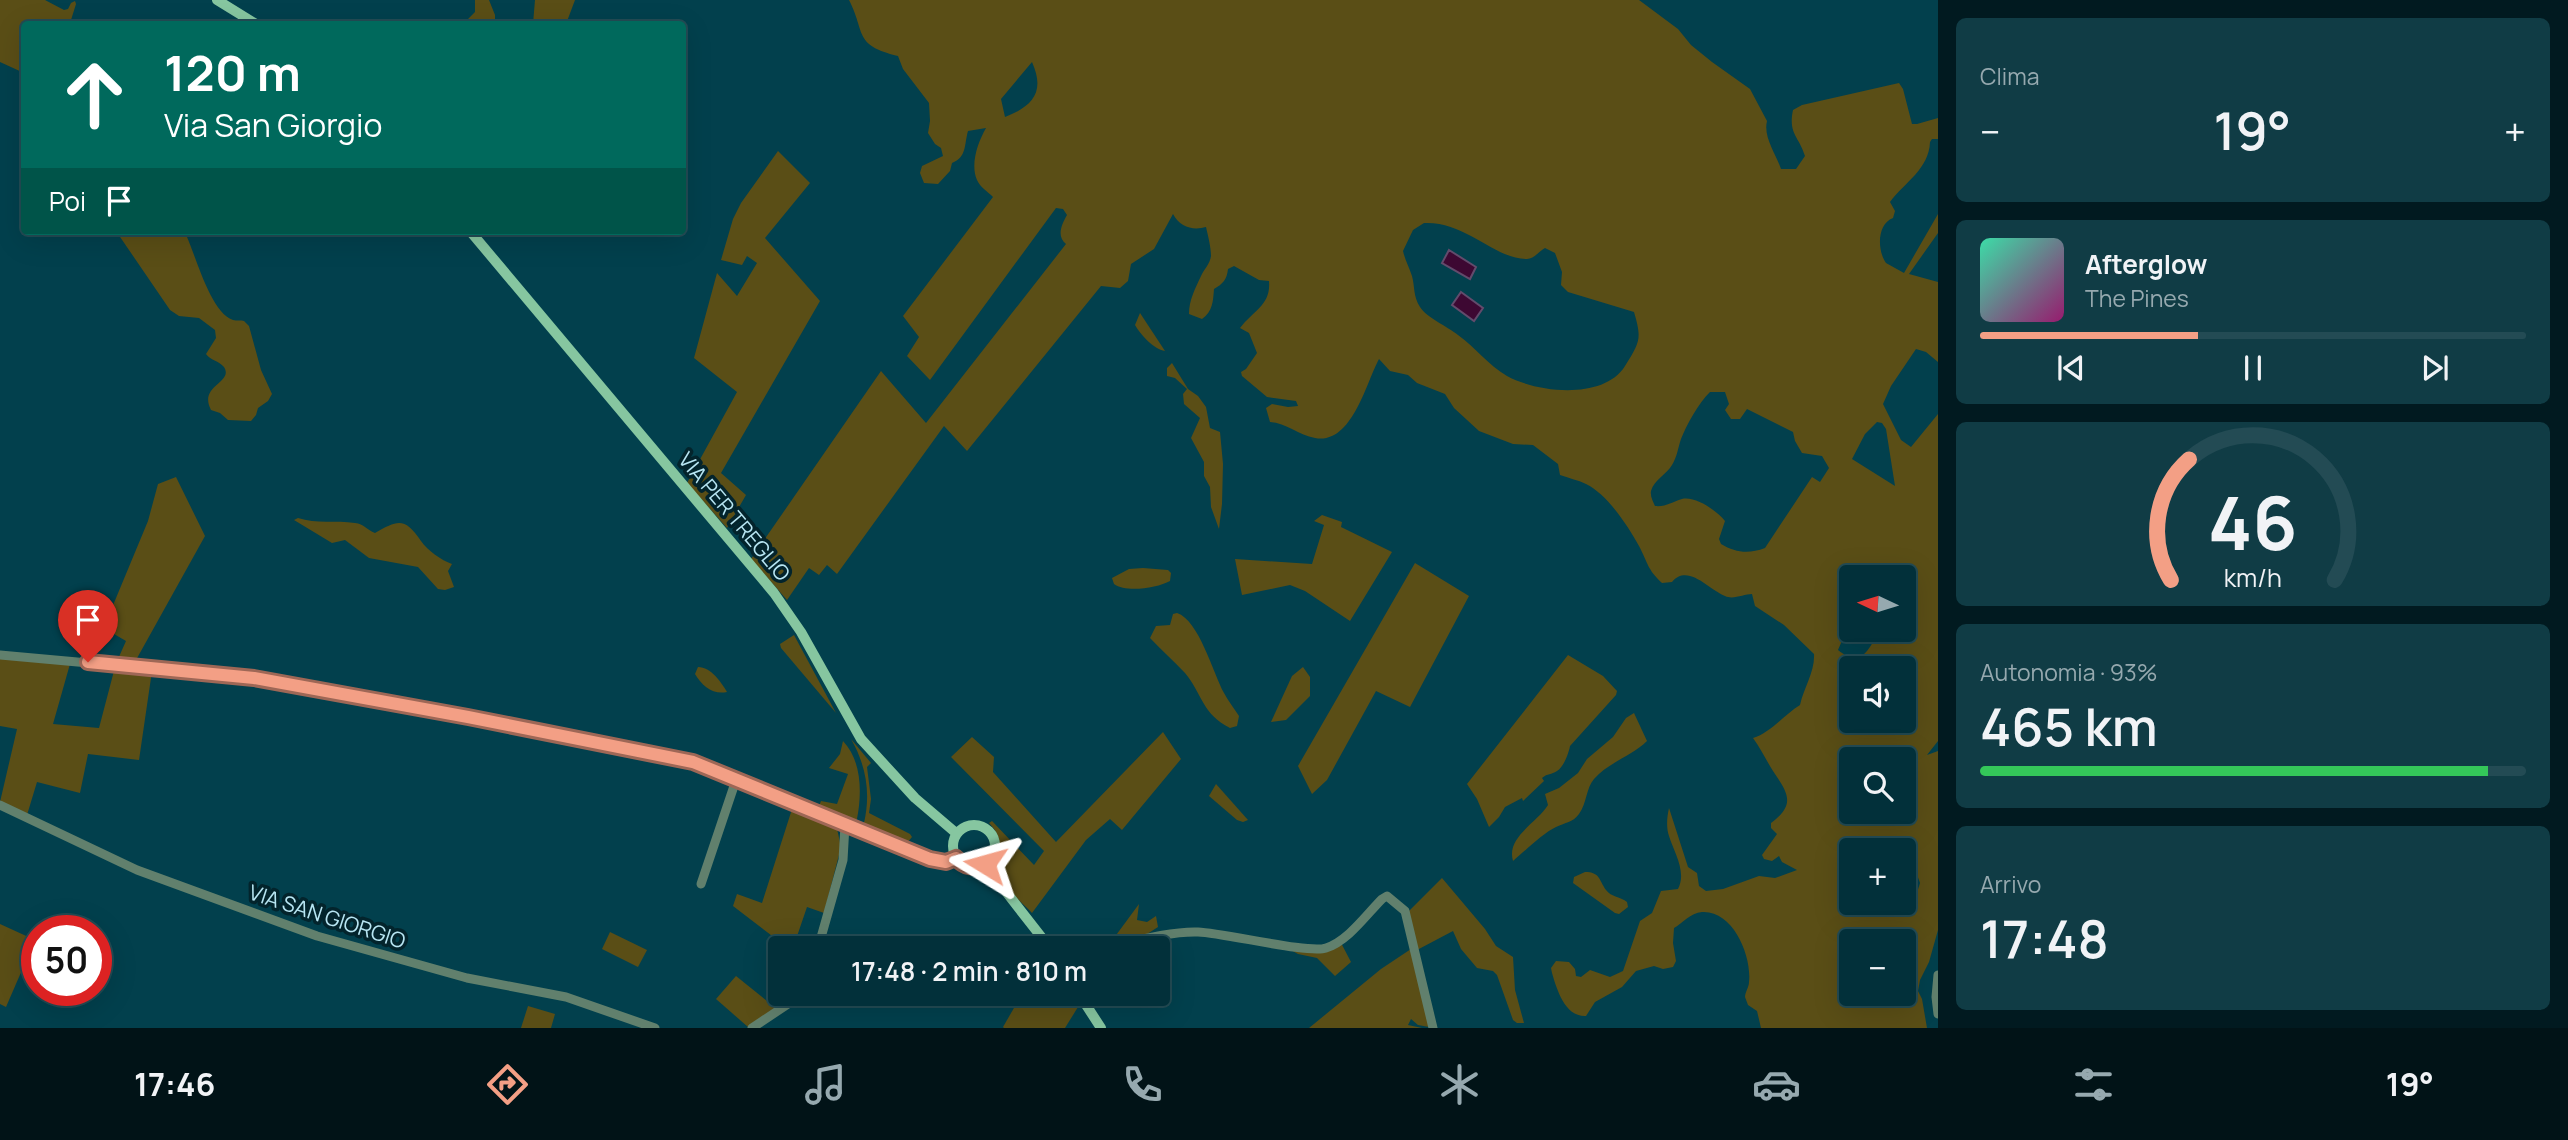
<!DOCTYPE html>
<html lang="it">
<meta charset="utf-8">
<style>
:root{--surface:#02303a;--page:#103c45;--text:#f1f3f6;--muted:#96a9af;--line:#234b54;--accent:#f39f85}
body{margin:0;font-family:Manrope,sans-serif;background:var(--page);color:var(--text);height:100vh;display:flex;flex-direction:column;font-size:26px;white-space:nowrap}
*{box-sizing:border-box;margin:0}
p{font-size:23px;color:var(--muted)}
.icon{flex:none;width:38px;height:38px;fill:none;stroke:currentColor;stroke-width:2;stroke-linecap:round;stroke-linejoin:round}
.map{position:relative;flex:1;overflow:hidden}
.side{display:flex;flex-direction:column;gap:18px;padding:18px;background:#011a20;width:630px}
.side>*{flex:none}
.banner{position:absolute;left:21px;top:21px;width:665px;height:214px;border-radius:7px;box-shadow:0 7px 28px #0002,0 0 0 2px var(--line);background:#00695c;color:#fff;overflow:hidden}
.needle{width:46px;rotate:274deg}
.controls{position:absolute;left:1839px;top:565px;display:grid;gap:14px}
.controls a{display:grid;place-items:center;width:77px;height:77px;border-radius:7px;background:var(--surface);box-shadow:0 7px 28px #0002,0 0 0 2px var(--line);font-size:35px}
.speed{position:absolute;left:21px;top:915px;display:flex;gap:14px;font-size:35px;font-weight:700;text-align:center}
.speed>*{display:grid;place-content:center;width:91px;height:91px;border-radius:50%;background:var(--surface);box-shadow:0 7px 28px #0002,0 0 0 2px var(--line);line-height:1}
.speed .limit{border:10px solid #d22;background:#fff;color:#111}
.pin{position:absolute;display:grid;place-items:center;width:60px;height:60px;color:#fff;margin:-72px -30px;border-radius:50% 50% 50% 0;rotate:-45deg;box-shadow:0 0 7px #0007}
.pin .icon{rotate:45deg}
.me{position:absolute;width:77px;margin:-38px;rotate:278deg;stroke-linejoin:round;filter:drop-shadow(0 0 5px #0008)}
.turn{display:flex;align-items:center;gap:24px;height:147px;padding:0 28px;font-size:32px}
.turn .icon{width:91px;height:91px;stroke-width:2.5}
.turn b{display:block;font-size:49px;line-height:60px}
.then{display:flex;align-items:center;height:66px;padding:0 28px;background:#0003;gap:14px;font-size:26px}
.big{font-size:52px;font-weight:600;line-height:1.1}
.side .card{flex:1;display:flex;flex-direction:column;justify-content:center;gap:10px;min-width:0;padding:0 24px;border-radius:10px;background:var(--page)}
.side .dial{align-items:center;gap:0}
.dial svg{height:182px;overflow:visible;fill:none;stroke:var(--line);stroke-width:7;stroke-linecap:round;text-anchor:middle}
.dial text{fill:var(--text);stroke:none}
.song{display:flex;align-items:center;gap:21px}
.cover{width:84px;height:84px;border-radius:10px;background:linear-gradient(135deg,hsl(160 70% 55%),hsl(320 70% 35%))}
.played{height:7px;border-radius:4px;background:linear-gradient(90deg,var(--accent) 40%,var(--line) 40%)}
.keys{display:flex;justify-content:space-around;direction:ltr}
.heat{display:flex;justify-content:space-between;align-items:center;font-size:38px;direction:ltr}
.charge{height:10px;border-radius:5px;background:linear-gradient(90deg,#34c759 93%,var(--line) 0)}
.trip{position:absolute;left:768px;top:936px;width:402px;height:70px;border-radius:7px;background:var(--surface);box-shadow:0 7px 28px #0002,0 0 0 2px var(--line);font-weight:600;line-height:70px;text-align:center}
.dock{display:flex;height:112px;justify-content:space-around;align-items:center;background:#011317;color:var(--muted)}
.dock .icon{width:49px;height:49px}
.dock .selected{color:var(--accent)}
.dock b{font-size:32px;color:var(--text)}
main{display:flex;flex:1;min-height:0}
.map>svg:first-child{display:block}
</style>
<main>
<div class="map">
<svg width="1938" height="1028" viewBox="0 0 1938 1028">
<rect width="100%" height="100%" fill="#02404d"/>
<g fill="#5a4e16" fill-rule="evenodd">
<polygon points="0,0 45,0 64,10 68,9 71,3 75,1 76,4 71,20 72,24 24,24 24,73 0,62"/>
<polygon points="475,0 489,0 495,15 495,24 468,24 468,19 475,12"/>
<polygon points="535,0 575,0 566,24 533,24"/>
<path d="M 849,0 L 1639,0 L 1678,29 L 1691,45 L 1712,62 L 1750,89 L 1767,121 C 1763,137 1776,154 1781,169 L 1796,169 L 1805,156 C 1799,136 1788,134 1793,110 L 1802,105 L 1899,83 L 1903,89 L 1912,124 L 1917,124 L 1938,118 L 1938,139 L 1932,139 L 1930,142 C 1929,169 1905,182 1890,202 L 1895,211 L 1893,218 C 1877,224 1877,250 1886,263 L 1904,273 L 1938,214 L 1938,233 L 1909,274 L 1938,282 L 1938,362 L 1926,352 L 1916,349 L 1891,386 L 1883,404 L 1901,440 L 1911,447 L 1938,414 L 1938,741 L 1927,755 L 1938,751 L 1938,930 L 1929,962 L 1920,980 L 1918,991 L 1922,999 L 1927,1028 L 1761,1028 L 1757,1011 L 1748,1005 L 1745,997 C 1745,992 1749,987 1749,982 C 1752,956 1733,910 1702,912 C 1690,913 1683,923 1674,928 L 1673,943 L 1676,961 L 1673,967 L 1663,969 L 1654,966 L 1636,971 L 1622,987 L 1595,1002 L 1586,1016 C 1565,1017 1557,990 1552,973 L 1551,968 L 1556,961 L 1569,962 L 1575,969 L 1576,976 L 1581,977 L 1590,970 L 1610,977 L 1623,971 L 1640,921 L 1652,913 L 1661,891 L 1678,889 C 1687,872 1674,852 1669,836 C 1666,827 1667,817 1669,808 L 1688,867 L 1697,873 L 1699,886 L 1706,891 L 1723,889 L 1759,876 L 1775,878 L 1797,870 L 1782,862 L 1779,856 L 1772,861 L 1764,859 L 1762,855 L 1777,834 L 1771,828 L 1771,823 C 1797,804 1787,792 1773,771 C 1766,760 1761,749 1753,738 C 1770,733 1784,715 1800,705 C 1804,687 1815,672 1814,654 L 1784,625 L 1755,606 L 1752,594 C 1744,594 1733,600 1725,596 C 1709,590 1688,563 1672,582 L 1662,583 C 1647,569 1648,563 1639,546 C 1628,526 1607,494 1586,484 C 1578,480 1568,478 1560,475 L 1558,464 L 1533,445 L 1513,444 L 1479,431 L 1454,408 L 1445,394 L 1417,383 L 1408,375 L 1390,371 L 1379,359 C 1366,383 1352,445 1315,438 C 1299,435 1286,423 1270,422 L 1266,408 L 1272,404 L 1288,407 L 1298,406 L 1296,401 L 1267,397 L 1242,376 L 1241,372 L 1246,369 L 1257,353 L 1249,333 L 1240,328 C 1254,310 1271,305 1269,281 L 1259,280 L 1234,266 L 1228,269 C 1227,279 1223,284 1214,289 C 1213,301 1213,311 1202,319 L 1189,314 C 1189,300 1195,289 1201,276 C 1204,269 1210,264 1211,256 C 1211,247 1208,236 1206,227 C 1193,231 1180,227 1173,214 L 1154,249 L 1131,264 L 1128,281 L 1120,288 L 1101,286 L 967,451 L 944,426 L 837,574 L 827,565 L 819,575 L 809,568 L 787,600 L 751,559 L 881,371 L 926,423 L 1066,244 C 1056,236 1062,224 1067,215 L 1063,209 L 1056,208 L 930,380 L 907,356 L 919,337 L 903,316 L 993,197 C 988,192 980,187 977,180 C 970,164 978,142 986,128 L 968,131 C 964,145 967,157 952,163 L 950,171 L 938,184 L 924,183 L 920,173 L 922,166 L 943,156 L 941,148 L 935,144 L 928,133 L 930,121 L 929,103 L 903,69 L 898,56 C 853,45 866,33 849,0 ZM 1032,62 C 1045,91 1034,106 1005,117 L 1001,99 ZM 1424,223 C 1466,221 1494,259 1527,259 C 1534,259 1539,251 1545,248 L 1555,253 L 1562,272 L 1561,285 L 1568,292 L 1634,312 C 1642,339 1640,342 1625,366 C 1604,400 1538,393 1507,376 C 1488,365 1476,348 1458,335 C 1447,326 1427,318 1420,307 C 1413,296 1415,287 1412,276 C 1409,267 1405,260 1403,251 L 1413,230 ZM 1710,392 L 1725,392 L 1729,404 L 1725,410 L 1731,419 L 1740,419 L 1747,409 L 1793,432 L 1795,441 L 1802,453 L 1822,456 L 1829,468 L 1820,482 L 1812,477 L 1765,548 C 1749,554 1736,553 1721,544 L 1719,539 L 1725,521 C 1717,511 1696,496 1682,499 C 1672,502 1666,507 1655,506 C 1653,502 1650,496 1651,491 C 1654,480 1667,474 1672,465 C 1677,457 1678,448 1681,439 C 1687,424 1698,404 1710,392 ZM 1877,422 L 1882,423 L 1886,429 L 1895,486 L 1852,459 L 1865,434 ZM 1879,571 L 1880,577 L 1904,578 L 1904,630 L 1880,630 C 1869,648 1862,670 1838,650 L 1852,617 L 1852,578 L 1872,577 ZM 1852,668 L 1904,668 L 1904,721 L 1852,721 ZM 1852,760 L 1904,760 L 1904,812 L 1852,812 ZM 1852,850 L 1904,850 L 1904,863 L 1914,866 L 1920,883 L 1911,912 L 1906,914 L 1890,911 L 1879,903 L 1852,903 ZM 1852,942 L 1904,942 L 1904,994 L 1852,994 Z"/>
<polygon points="778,151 810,183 765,238 820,301 721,473 746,495 727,528 687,483 737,392 694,358 717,273 737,296 757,263 747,256 742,265 721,260 733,219 741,203"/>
<path d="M 116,231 L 193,231 L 187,237 C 196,257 211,313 233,320 C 237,321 241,320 244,321 L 249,326 L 261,370 L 272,394 L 268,401 L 258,408 L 256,415 L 251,421 L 228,420 L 220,413 L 211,410 C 198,385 234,383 224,367 C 219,361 210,360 206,354 L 216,338 L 215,330 L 199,318 L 179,316 L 170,310 Z"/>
<path d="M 1140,313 L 1165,351 C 1153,349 1141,335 1135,325 Z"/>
<polygon points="1172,363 1188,389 1198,396 1206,407 1210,428 1220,432 1223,464 1222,504 1219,529 1211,507 1210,487 1204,476 1204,462 1191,438 1200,418 1184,404 1183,394 1187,389 1175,378 1167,376 1167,368"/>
<polygon points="176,477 205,536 136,660 118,659 126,641 114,634 100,651 94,651 148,521 158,484"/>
<polygon points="1322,515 1342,522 1341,527 1392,552 1350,621 1305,591 1290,585 1242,595 1235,559 1312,564 1324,525 1314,521"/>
<path d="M 298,518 C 316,524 336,520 355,523 C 364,524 367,530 375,533 C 399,519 405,518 421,541 C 428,551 441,560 452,564 L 448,571 L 454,587 L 445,590 L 438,589 L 418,567 L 369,558 L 345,540 L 332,543 L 294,520 Z"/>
<polygon points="1415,563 1469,596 1410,707 1376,691 1327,780 1312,794 1298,766"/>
<path d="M 1143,568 L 1168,570 L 1171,573 L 1170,581 C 1157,588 1126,593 1114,584 L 1112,578 L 1129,569 Z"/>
<path d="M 1177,613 C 1199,620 1213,673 1224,693 C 1228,701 1234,708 1239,716 L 1237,726 L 1230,728 C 1202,714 1203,695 1185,673 C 1174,661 1161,650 1150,638 L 1156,626 L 1170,625 L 1173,614 Z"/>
<polygon points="794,635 836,713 781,648 780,644"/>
<path d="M 1568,655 L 1603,676 L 1617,691 L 1616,695 L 1570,746 C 1569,752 1564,767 1557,771 C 1551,775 1548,773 1542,778 L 1544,781 L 1523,801 L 1522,798 L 1505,807 L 1499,817 L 1489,827 L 1477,799 L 1467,784 Z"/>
<polygon points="0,658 70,664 53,724 99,728 115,667 152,671 139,760 88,754 80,793 37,782 27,815 0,802 17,729 0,726"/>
<path d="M 698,667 C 711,667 721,682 727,692 C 713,695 702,686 695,674 Z"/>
<polygon points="1303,667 1310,677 1310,696 1286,720 1271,722 1292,676"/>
<path d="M 1634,713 L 1647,741 C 1632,756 1609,762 1594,779 C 1586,788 1587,803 1579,814 C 1572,823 1566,822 1556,827 C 1543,833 1525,851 1513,861 C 1506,837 1537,823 1548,805 L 1545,794 L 1559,788 L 1578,773 L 1587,759 L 1613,737 L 1626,718 Z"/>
<path d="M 1163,732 L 1181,759 L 1122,830 L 1110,819 L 1086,840 L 1032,913 C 1022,902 1005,889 999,875 C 990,855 1010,844 989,823 L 992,821 L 1034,865 L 1044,851 L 951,757 L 972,737 L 994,757 L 993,772 L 1056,842 Z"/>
<path d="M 851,739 L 871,763 L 867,767 L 871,799 L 869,813 L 910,834 L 912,837 L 906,844 L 864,823 C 871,793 866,765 851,739 Z"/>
<path d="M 843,741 C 862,761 862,793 857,819 L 850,824 L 817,811 L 821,801 L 837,804 L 848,774 L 829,768 L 840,754 Z"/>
<polygon points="1216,784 1248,820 1243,822 1237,820 1209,796"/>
<polygon points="793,806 836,824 841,847 824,913 807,907 793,948 788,948 733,906 737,894 762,903"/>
<path d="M 1585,872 C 1600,872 1599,880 1606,890 C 1611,897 1621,897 1627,902 L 1628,907 L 1619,914 L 1615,913 L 1573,883 L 1574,877 Z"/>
<polygon points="1442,878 1485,929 1496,946 1513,957 1515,990 1524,1023 1517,1023 1513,1020 1497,975 1493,971 1477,968 1461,949 1453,931 1417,950 1408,912"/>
<polygon points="1139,904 1137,920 1147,922 1156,916 1158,927 1144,936 1111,942"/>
<polygon points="0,924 35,940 6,1007 0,1004"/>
<polygon points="610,932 647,950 638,967 602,949"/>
<polygon points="1340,941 1351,962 1335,976 1317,958 1298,954 1287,948 1312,951"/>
<polygon points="1411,949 1429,1027 1418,1025 1411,1019 1408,1025 1422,1028 1309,1028 1381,969"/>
<polygon points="736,976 777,1009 748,1027 716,999"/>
<polygon points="1022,994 1071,994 1078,1007 1065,1028 1004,1028 1003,1027"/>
<polygon points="528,1006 555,1014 551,1028 521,1028"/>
</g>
<g fill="#3d0832" stroke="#624b6c" stroke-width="2">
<polygon points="1449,250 1476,267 1470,279 1442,263"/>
<polygon points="1461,292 1483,308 1474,321 1452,305"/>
</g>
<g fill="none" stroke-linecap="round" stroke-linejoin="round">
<g stroke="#61806d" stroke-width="9">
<polyline points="0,655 254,678 629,748 693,762 930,859 946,862 956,858"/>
<polyline points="0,805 137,870 317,936 467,978 566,997 655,1028"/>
<polyline points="701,884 736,780"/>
<polyline points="818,948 843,860 845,825"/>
<path d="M 1103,948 C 1131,942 1170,931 1198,932 C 1225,933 1309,954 1326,948 C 1348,941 1366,915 1382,899 L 1387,896 L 1405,911 L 1433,1028"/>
<polyline points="1938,975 1936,997 1938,1014"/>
<polyline points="752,1028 791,1002 799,994"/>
</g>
<g stroke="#86c6a0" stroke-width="10">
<polyline points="217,0 256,24"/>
<polyline points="470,231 774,593 801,632 861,739 915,798 956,833"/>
<circle cx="974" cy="846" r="21"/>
<polyline points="988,862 1007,893 1050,948"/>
<polyline points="1079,994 1101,1028"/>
</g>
</g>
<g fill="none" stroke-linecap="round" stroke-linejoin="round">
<defs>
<path id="route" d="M 88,662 L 254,678 L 468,717 L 693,762 L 930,859 L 946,862 L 956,858 C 964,867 974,869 985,864"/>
</defs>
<use href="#route" stroke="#9e6756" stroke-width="18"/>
<use href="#route" stroke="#f39f85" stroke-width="12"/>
</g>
<g text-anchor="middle" stroke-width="7" stroke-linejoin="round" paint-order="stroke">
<g font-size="21" fill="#b8e6f3" stroke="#03242c">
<text transform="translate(734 517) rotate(50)" y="7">VIA PER TREGLIO</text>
<text transform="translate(327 917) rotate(18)" y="7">VIA SAN GIORGIO</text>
</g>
</g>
</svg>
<div class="controls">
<a><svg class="needle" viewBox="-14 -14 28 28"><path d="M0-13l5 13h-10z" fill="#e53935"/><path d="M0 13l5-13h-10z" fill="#96a9af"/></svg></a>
<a><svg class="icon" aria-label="sound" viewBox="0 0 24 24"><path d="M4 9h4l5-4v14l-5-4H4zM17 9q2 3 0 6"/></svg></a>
<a><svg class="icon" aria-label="search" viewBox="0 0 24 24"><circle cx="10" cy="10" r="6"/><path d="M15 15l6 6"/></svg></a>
<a>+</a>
<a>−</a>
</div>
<div class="speed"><div class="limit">50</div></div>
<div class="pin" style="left:88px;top:662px;background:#d93025"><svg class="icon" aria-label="arrive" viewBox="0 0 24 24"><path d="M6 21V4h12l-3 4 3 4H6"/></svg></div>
<svg class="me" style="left:985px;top:864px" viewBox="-20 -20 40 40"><path d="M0-17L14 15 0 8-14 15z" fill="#f39f85" stroke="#fff" stroke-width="4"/></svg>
<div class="trip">17:48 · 2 min · 810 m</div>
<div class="banner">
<div class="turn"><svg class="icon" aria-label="ahead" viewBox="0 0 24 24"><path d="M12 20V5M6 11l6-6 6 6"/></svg><div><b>120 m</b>Via San Giorgio</div></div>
<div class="then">Poi<svg class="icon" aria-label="arrive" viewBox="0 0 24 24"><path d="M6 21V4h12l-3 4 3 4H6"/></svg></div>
</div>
</div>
<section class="side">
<div class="card"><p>Clima</p>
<div class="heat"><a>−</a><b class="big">19°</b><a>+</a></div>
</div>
<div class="card">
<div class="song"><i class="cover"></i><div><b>Afterglow</b><p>The Pines</p></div></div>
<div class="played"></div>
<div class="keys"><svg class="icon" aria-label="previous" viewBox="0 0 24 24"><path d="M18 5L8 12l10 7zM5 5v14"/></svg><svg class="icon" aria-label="pause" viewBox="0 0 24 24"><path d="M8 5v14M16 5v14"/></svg><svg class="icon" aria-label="next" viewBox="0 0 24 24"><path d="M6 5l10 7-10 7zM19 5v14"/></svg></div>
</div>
<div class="card dial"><svg viewBox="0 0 100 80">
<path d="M14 69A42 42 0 1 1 86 69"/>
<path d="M14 69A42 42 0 0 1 22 16" stroke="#f39f85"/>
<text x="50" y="56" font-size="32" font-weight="700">46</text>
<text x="50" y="72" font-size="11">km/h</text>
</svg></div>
<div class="card"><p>Autonomia · 93%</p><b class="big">465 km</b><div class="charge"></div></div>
<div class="card"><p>Arrivo</p><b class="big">17:48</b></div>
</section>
</main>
<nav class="dock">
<b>17:46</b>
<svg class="icon selected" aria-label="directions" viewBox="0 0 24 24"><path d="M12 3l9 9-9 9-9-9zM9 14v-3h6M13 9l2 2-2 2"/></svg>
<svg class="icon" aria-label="music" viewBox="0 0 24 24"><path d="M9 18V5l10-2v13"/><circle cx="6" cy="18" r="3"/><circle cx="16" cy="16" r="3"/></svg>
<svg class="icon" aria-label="phone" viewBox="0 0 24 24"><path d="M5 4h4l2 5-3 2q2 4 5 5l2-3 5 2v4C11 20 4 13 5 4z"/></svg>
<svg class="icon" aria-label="climate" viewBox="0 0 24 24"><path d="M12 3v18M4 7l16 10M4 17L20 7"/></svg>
<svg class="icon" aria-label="car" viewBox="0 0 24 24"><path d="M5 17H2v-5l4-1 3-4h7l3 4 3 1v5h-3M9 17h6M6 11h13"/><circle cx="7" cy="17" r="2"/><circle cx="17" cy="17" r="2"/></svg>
<svg class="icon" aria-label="filters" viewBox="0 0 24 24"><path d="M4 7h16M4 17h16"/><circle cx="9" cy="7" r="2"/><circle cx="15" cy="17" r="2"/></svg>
<b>19°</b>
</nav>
